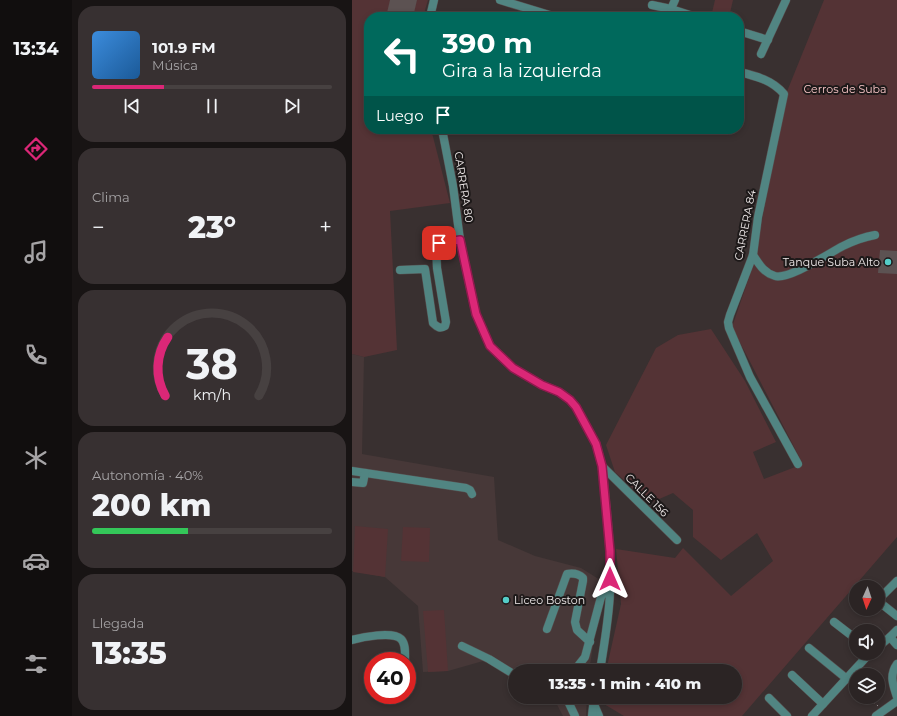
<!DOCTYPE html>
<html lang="es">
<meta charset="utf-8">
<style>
:root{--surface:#2b2424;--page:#373031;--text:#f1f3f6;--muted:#a6a4a6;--line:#474141;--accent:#db2777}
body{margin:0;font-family:Montserrat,sans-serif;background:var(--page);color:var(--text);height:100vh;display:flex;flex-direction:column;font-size:15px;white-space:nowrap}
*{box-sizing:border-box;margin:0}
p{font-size:13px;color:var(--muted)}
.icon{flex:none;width:22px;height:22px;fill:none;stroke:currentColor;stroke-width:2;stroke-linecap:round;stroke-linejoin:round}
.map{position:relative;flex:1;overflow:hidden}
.sheet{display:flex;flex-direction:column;gap:6px;padding:6px;background:#181414;width:280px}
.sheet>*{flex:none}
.banner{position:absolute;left:12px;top:12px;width:380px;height:122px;border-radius:16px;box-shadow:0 2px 6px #0003,0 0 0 1px var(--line);background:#00695c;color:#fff;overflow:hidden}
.needle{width:26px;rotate:183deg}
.tools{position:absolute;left:497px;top:580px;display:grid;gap:8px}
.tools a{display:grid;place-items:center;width:36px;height:36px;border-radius:50%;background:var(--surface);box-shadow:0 2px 6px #0003,0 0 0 1px var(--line);font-size:20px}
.speed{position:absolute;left:12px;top:652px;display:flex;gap:8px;font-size:20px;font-weight:700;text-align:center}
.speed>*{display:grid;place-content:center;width:52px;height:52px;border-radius:50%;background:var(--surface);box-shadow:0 2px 6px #0003,0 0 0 1px var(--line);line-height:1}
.speed .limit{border:6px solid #d22;background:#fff;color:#111}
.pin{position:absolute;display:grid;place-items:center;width:34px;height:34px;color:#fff;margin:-17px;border-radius:8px;box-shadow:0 2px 6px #0006}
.me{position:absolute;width:44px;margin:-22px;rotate:0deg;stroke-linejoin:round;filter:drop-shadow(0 0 3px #0008)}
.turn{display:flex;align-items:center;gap:14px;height:84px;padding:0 12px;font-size:18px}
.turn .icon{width:52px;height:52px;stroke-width:2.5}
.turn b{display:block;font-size:28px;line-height:34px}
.then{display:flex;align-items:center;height:38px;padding:0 12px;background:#0003;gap:8px;font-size:15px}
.big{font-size:30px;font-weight:800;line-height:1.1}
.sheet .widget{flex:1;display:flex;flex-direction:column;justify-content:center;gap:6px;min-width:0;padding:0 14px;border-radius:16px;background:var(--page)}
.sheet .dial{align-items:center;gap:0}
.dial svg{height:104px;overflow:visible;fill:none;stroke:var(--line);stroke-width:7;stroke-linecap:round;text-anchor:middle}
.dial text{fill:var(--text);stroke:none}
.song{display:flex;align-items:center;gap:12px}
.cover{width:48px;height:48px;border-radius:6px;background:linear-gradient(135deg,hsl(210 70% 55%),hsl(210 70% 35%))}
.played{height:4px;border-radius:2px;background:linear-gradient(90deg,var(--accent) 30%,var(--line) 30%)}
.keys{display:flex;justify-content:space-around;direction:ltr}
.heat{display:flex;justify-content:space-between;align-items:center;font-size:22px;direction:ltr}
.charge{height:6px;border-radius:3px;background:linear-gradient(90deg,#34c759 40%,var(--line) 0)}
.trip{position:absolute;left:156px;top:664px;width:234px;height:40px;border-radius:20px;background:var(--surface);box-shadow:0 2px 6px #0003,0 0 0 1px var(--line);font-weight:800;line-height:40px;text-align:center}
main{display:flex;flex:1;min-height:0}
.menu{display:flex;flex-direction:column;width:72px;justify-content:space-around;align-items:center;background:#110e0e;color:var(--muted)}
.menu .icon{width:28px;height:28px}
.menu .selected{color:var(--accent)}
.menu b{font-size:18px;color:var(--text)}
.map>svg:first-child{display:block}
</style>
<main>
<nav class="menu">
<b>13:34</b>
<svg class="icon selected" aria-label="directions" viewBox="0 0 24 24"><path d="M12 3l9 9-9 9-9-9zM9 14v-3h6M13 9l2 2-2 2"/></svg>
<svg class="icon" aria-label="music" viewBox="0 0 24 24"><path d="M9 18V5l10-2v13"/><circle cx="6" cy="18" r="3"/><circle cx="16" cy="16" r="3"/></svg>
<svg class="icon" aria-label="phone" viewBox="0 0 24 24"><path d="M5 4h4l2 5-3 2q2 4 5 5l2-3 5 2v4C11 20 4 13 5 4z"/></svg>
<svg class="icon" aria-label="climate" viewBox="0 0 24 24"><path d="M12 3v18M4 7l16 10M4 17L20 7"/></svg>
<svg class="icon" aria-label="car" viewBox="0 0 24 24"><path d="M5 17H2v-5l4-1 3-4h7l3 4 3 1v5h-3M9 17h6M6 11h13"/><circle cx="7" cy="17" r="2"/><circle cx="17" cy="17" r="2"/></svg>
<svg class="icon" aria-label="filters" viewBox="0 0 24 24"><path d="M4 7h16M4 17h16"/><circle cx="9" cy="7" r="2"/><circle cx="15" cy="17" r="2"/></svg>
</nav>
<section class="sheet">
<div class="widget">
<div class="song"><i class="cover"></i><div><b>101.9 FM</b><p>Música</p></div></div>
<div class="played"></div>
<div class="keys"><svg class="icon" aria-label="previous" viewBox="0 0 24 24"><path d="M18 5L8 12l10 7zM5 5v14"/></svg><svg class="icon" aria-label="pause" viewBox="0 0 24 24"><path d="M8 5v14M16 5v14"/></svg><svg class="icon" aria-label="next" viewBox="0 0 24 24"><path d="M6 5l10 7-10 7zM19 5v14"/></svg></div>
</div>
<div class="widget"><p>Clima</p>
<div class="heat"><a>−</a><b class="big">23°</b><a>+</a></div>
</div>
<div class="widget dial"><svg viewBox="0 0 100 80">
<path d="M14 69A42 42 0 1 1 86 69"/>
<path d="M14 69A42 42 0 0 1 16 24" stroke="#db2777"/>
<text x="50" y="56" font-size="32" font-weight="700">38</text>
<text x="50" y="72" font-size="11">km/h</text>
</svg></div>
<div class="widget"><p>Autonomía · 40%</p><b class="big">200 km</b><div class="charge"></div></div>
<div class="widget"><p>Llegada</p><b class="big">13:35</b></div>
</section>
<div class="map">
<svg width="545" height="716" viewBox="0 0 545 716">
<rect width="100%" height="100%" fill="#393030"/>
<g fill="#473838">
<polygon points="0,354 12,357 10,454 142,477 146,540 183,556 229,568 253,583 252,593 245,621 237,671 163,671 163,674 158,667 138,659 96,671 71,672 66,606 33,577 0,571"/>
<polygon points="201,697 235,697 234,716 211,716"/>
</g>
<g fill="#543335">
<polygon points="0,0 76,0 71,17 17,17 17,129 79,129 98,203 38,211 45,350 12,357 0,354"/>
<polygon points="363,0 381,0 377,17 359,17"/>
<polygon points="472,0 545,0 545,537 390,716 272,716 252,704 252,697 383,697 383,671 254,671 269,604 264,549 323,558 331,548 379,596 421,561 405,533 369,560 341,537 341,510 321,493 298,503 263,472 254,445 304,348 326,335 359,329 393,381 424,442 401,452 412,479 451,464 380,327 402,263 434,94"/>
<polygon points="3,526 36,529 33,577 1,572"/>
<polygon points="51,527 78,528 77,562 49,561"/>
<polygon points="92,610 96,671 76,672 71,611"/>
</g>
<g fill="#5c5252">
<polygon points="38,0 65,0 61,17 34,17"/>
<polygon points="528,250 545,251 545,274 526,273"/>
</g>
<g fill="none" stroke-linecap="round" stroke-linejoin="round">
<defs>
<g id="minor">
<polyline points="148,0 204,17"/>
<polyline points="300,5 319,9 344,17"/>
<polyline points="319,9 323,0"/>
<polyline points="78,17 82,0"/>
<polyline points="387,31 416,40"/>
<polyline points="409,54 434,0"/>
<path d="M 387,72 C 404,76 420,80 432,94 L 406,217 L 401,255 L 378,315 L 376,322 L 377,328 L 398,377 L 446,464"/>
<path d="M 90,129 L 101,186 L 108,240 L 124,314 L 138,346 L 161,368 L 190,385 L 207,392 L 218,400 L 224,407 L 244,444 L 250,466 C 254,508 260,550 258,592 C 257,618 252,645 248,671"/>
<path d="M 401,255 C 407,264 412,273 423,276 C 437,280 477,253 491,246 C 501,241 512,237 523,235"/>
<path d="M 48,270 L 73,269 L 81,323 C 85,327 88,329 93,326 L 94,322 L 85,268 L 84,245 L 108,240"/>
<polyline points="250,466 325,540"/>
<polyline points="0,471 114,488 118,490 120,494"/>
<polyline points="0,482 11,483 13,473"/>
<polyline points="526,600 545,581"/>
<polyline points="526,601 545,616"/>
<polyline points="482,622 504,639"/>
<path d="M 195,629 L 215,574 C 221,573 227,574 231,578 L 231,581 L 223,622 L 225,630 L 238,642"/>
<polyline points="538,637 545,645"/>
<path d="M 0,640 C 10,637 41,631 49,639 C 54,644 53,654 53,660"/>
<polyline points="110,646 137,659 163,675"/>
<polyline points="526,647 538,637 545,630"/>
<polyline points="457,648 495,679"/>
<path d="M 545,664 C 537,675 541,685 545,697"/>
<polyline points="222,671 233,657 249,597 252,593 258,592"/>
<polyline points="440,675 471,704"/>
<polyline points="214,697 223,716"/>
<polyline points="417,698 435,716"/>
<polyline points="241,702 247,716"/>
<polyline points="240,716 242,697"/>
<polyline points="460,716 518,653"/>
<polyline points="524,716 545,701"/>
</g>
</defs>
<use href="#minor" stroke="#564e4e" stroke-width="9"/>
<g stroke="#9a9292" stroke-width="1" stroke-dasharray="3 3" stroke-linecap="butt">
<polyline points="500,683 504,687"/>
<polyline points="516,697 526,706"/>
</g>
<use href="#minor" stroke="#518582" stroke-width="8"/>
</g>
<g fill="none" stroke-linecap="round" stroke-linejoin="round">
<defs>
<polyline id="route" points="87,243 108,240 124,314 138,346 161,368 190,385 207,392 218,400 224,407 244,444 250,466 258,551 258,579"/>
</defs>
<use href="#route" stroke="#8e194d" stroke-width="10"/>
<use href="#route" stroke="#db2777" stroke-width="7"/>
</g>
<g fill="#54cdc8" stroke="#1d1919" stroke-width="1.5">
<circle cx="536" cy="262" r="4"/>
<circle cx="154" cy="600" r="4"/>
</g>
<g text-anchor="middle" stroke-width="4" stroke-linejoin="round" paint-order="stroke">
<g font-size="11" fill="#f8c6c7" stroke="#1d1919">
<text x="493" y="93">Cerros de Suba</text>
</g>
<g font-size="11" fill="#f0eaea" stroke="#1d1919">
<text transform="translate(112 187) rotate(81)" y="4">CARRERA 80</text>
<text transform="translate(393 225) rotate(-79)" y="4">CARRERA 84</text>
<text transform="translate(295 495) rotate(45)" y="4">CALLE 156</text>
</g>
<g font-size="11" fill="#f0eaea" stroke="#1d1919" text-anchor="end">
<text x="528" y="266">Tanque Suba Alto</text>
<text x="162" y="604" text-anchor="start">Liceo Boston</text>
</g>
</g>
</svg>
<div class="tools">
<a><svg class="needle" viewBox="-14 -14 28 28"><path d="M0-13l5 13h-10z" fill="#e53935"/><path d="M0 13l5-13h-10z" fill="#a6a4a6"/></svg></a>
<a><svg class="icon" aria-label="sound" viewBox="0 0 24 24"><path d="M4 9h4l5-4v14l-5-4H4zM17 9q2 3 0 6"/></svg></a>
<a><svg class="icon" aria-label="layers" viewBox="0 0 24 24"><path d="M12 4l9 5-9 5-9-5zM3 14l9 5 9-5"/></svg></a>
</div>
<div class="speed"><div class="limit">40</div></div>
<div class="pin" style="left:87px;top:243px;background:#d93025"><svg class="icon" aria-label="arrive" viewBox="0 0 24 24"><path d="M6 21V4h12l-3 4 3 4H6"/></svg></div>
<svg class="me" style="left:258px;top:579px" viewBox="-20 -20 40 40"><path d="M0-17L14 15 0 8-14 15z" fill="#db2777" stroke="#fff" stroke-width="4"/></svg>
<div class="trip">13:35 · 1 min · 410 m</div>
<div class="banner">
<div class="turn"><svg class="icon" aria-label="left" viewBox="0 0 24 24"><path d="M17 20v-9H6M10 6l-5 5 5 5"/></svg><div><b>390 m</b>Gira a la izquierda</div></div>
<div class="then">Luego<svg class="icon" aria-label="arrive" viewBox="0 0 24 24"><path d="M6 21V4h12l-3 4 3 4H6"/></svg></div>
</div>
</div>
</main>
